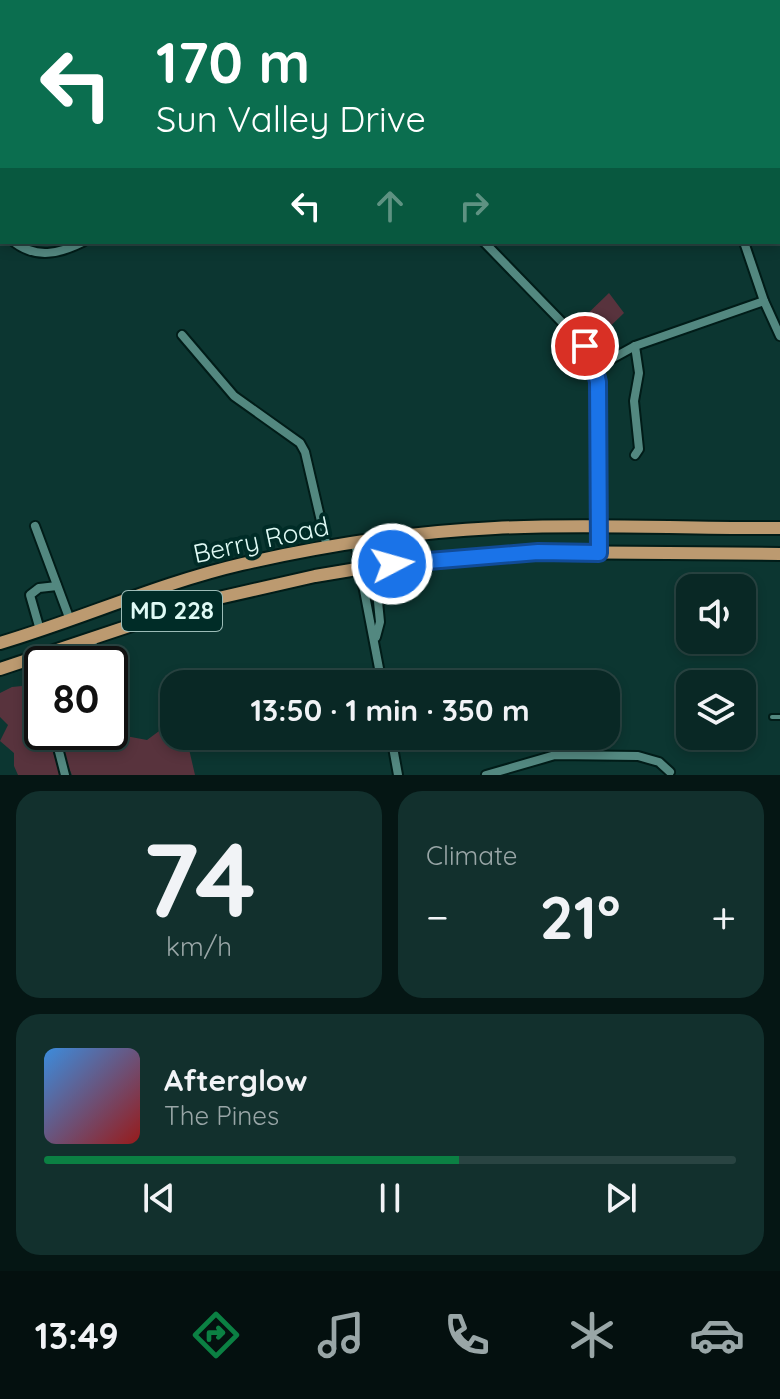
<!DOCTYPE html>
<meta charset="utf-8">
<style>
:root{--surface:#092825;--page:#12302d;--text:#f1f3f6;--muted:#99a6a7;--line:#294442;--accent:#0b8043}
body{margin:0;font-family:Quicksand,sans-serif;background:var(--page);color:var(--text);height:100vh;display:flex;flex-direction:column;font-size:30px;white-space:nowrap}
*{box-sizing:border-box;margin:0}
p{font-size:26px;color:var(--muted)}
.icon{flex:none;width:44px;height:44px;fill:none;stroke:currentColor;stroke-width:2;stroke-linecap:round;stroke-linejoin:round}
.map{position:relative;height:775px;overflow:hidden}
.sheet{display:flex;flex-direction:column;gap:16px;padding:16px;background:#051614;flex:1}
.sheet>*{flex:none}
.top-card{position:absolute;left:0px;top:0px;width:780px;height:244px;box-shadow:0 4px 12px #0003,0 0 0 2px var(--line);background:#0b6e4f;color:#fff;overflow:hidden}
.fabs{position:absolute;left:676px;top:574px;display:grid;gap:16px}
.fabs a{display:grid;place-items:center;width:80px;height:80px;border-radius:16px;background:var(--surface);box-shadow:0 4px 12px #0003,0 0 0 2px var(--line);font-size:40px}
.speed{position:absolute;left:24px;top:646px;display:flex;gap:16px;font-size:40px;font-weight:700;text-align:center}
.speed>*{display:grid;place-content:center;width:104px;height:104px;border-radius:50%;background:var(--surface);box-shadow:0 4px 12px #0003,0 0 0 2px var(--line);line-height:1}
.speed .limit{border:4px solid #111;border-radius:12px;background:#fff;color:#111}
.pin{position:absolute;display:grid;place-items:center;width:68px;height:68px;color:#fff;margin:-34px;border:4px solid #fff;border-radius:50%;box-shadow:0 2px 8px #0007}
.me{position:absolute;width:88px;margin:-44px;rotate:84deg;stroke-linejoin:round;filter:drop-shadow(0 0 6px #0008)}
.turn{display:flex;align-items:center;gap:28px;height:168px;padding:0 24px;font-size:36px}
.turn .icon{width:104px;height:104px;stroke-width:2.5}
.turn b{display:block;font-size:56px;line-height:68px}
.lanes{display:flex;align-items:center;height:76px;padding:0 24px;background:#0003;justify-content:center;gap:40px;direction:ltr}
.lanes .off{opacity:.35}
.big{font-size:60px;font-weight:700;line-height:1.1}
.sheet .widget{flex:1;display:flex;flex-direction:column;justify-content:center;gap:12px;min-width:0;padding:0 28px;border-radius:24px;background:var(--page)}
.sheet .dial{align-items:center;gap:0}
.dial b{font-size:104px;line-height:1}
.song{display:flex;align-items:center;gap:24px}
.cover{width:96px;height:96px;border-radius:12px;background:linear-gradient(135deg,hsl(210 70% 55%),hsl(0 70% 35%))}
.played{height:8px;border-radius:4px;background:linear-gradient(90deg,var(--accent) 60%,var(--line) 60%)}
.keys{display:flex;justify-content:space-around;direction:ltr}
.heat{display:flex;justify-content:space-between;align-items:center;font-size:44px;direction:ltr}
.sheet .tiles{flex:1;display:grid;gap:16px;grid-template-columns:1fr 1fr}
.widget:last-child{grid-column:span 2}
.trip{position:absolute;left:160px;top:670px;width:460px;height:80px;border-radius:24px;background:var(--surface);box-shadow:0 4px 12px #0003,0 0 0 2px var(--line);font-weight:700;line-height:80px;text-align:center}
.tabs{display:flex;height:128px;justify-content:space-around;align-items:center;background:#04100f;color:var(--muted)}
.tabs .icon{width:56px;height:56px}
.tabs .current{color:var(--accent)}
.tabs b{font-size:36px;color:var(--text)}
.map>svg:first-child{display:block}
</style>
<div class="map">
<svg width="780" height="775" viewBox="0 0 780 775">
<rect width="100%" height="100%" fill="#0c3631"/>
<g fill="#58333d">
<polygon points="609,293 624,313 597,339 579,322"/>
<polygon points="26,681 35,682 42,699 42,732 47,732 60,775 18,775 14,766 14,753 0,741 8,725 0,717 0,693 12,687 22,686"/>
<polygon points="174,720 174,736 186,736 195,775 72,775 62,752 115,734 147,740"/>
</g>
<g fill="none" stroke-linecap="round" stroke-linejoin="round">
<defs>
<g id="service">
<polyline points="772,717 780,717"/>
<polyline points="283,738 299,741 325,736"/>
</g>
<g id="minor">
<polyline points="246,0 248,2"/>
<polyline points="489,0 491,2"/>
<polyline points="657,0 658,2"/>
<polyline points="726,0 726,2"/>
<polyline points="160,2 162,0"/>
<polyline points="778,136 780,141"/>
<polyline points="0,161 2,160"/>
<polyline points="0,226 2,229"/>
<path d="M 14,242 C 36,259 59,254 83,242"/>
<polyline points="484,242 585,346 592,357 598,382 599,553"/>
<polyline points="744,242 764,301 780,336"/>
<polyline points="182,335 234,396 300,443 305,452 327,547"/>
<polyline points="635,346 639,373 634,401 639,449 635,455"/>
<polyline points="595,368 635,346 764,301"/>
<polyline points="35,526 70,620"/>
<polyline points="372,540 380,622 376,637"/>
<polyline points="355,543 382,684"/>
<polyline points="40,630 30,595 39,588 57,586"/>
<polyline points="91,639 99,664"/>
<polyline points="37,657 42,675"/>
<polyline points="110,699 117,720"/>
<polyline points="54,732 65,775"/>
<polyline points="391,736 398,775"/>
<polyline points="486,775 555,755 638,756 659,762 670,772"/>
</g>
<g id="trunk">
<path d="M 0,643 C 81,619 160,583 242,564 C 325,545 410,532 495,528 C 589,523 685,529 780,528"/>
<polyline points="0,669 201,602 315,576 381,565 538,552 780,554"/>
</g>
</defs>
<use href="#service" stroke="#011c18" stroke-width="8"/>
<use href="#minor" stroke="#011c18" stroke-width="12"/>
<use href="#trunk" stroke="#011c18" stroke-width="16"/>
<use href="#service" stroke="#538880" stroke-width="4"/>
<use href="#minor" stroke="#538880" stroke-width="8"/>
<use href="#trunk" stroke="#bc9a70" stroke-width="12"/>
</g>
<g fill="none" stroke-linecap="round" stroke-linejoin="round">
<defs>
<polyline id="route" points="392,564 538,552 599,553 598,382 592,357 585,346"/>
</defs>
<use href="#route" stroke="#114b97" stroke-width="20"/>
<use href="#route" stroke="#1a73e8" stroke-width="14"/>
</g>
<g text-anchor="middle" stroke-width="8" stroke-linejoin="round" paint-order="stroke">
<rect fill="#002c27" stroke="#9cbcb7" stroke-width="2" x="122" y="591" width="100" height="40" rx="6"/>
<g font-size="24" font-weight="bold" fill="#dffaf5">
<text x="172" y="619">MD 228</text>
</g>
<g font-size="26" fill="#dffaf5" stroke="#002c27">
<text transform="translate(261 540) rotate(-12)" y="9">Berry Road</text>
</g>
</g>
</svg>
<div class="fabs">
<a><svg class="icon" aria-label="sound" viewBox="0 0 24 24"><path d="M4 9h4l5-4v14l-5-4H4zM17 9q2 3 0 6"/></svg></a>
<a><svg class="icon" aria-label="layers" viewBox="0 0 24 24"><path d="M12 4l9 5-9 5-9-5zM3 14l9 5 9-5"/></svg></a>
</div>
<div class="speed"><div class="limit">80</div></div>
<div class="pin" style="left:585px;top:346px;background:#d93025"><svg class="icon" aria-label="arrive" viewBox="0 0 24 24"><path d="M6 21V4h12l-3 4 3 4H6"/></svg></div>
<svg class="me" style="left:392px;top:564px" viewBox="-20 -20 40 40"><circle r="17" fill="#1a73e8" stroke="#fff" stroke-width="3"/><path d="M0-11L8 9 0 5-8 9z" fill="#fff"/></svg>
<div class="trip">13:50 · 1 min · 350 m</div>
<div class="top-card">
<div class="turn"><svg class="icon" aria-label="left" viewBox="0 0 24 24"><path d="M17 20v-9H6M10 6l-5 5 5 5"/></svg><div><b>170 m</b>Sun Valley Drive</div></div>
<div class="lanes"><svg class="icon" aria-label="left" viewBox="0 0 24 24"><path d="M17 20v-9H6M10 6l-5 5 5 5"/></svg><svg class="icon off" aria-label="ahead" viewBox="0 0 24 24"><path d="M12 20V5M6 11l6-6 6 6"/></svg><svg class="icon off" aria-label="right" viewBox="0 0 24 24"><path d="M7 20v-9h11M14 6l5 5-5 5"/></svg></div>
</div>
</div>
<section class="sheet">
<div class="tiles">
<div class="widget dial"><b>74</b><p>km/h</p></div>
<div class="widget"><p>Climate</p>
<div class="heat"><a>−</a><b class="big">21°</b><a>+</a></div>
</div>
<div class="widget">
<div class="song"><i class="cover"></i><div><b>Afterglow</b><p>The Pines</p></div></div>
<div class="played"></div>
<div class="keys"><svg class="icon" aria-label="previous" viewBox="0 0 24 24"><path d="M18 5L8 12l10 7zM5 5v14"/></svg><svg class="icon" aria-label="pause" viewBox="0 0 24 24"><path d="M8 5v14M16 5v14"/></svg><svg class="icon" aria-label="next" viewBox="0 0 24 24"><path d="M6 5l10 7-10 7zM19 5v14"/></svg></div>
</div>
</div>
</section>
<nav class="tabs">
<b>13:49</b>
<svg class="icon current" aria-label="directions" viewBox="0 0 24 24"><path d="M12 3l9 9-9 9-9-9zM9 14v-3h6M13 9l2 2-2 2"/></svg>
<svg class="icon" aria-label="music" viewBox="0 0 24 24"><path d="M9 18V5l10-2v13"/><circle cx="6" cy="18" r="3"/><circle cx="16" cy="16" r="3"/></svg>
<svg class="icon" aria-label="phone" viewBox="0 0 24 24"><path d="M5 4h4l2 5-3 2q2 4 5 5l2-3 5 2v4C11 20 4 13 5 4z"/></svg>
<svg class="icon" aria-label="climate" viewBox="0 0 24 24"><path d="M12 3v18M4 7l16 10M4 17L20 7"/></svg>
<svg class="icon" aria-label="car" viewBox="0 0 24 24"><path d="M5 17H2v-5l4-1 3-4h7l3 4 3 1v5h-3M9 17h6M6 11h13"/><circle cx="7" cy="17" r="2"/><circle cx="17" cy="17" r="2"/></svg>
</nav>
